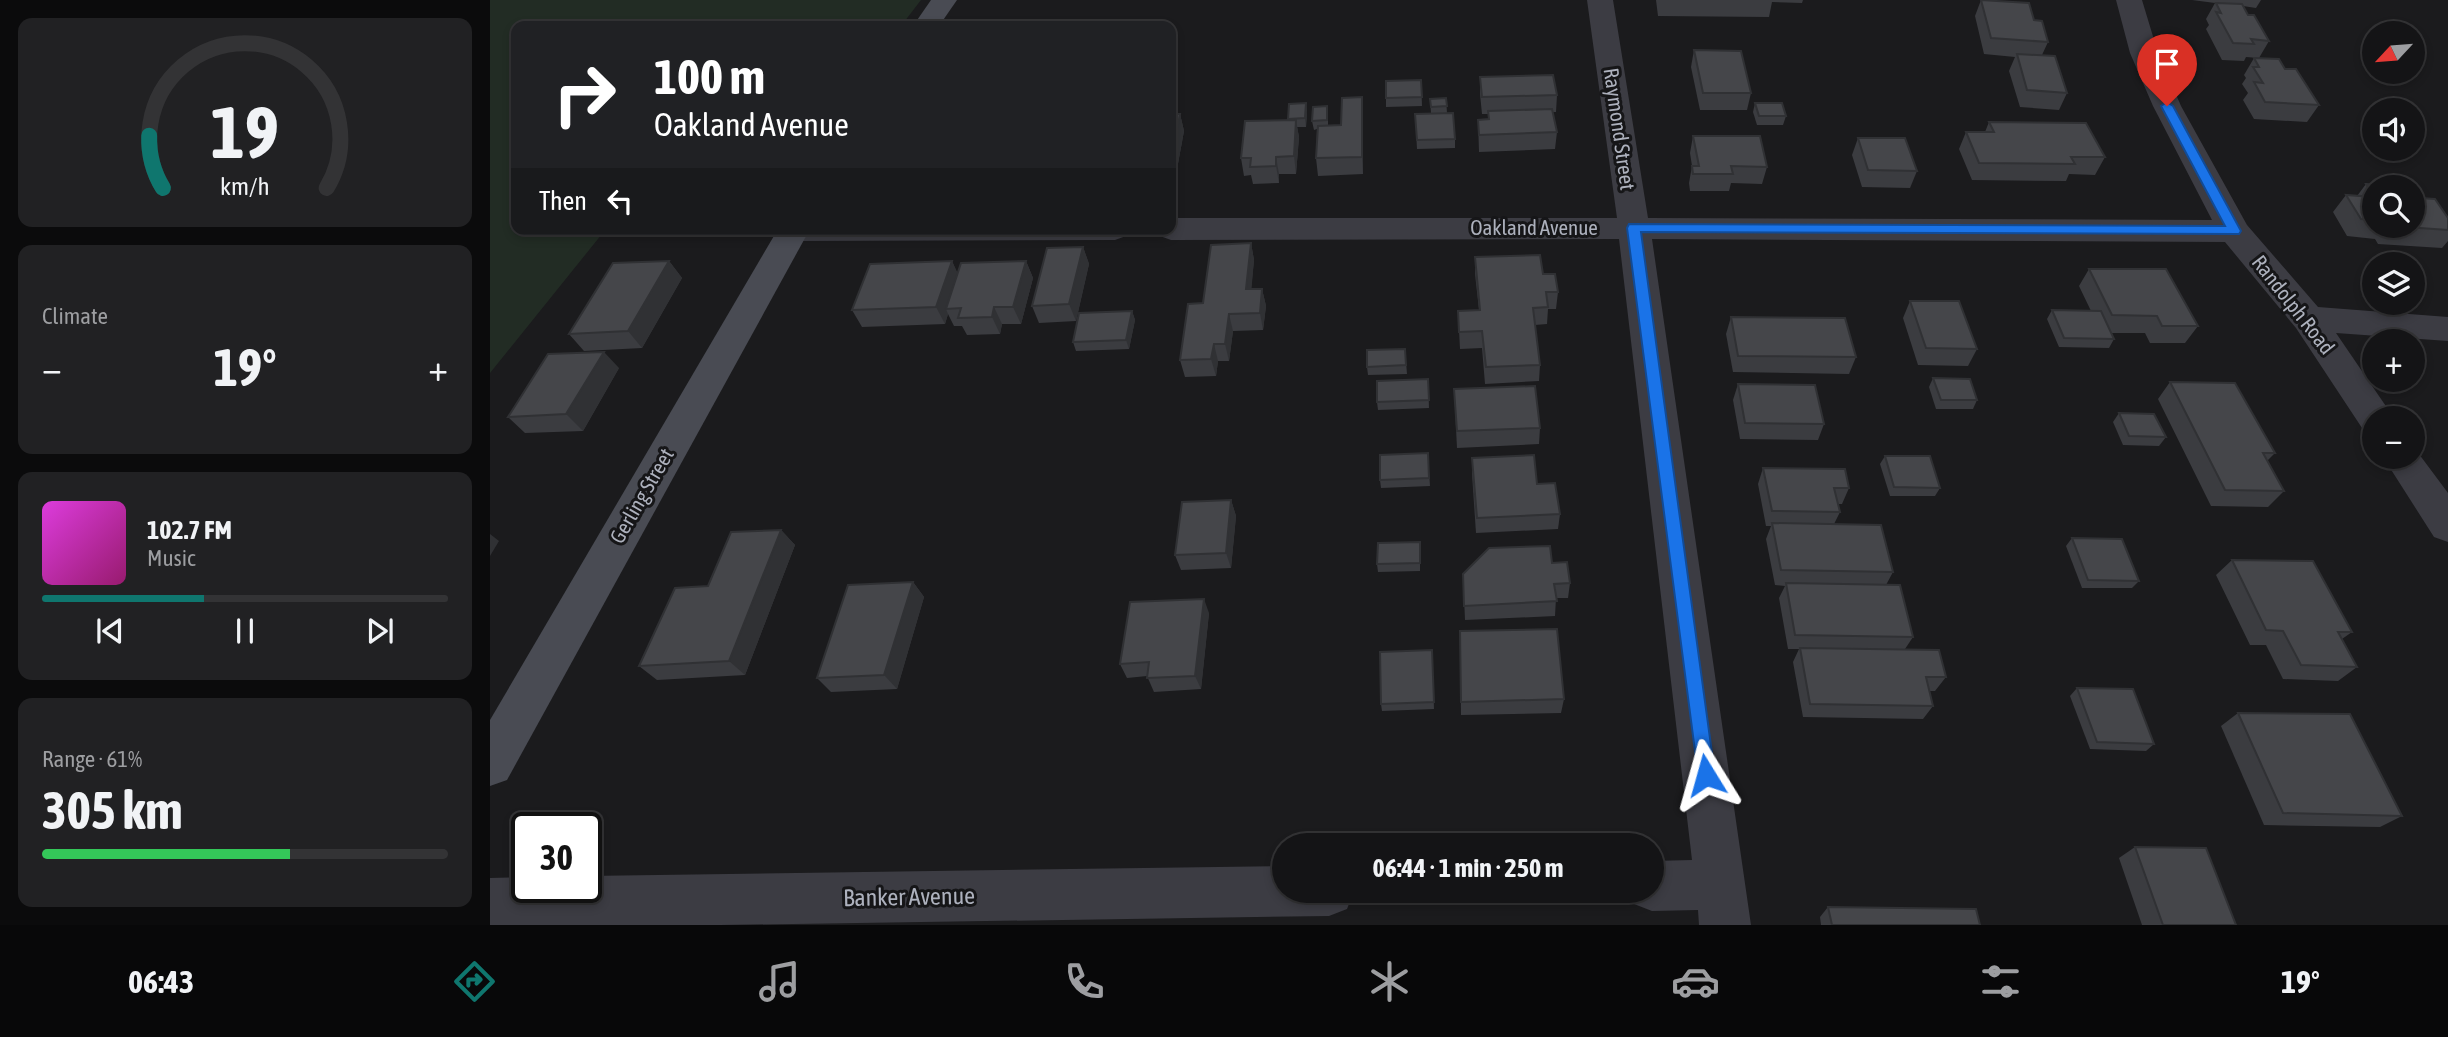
<!DOCTYPE html>
<meta charset="utf-8">
<style>
:root{--surface:#141416;--page:#212123;--text:#f1f3f6;--muted:#9d9ea1;--line:#333335;--accent:#0f766e}
body{margin:0;font-family:"Asap Condensed",sans-serif;background:var(--page);color:var(--text);height:100vh;display:flex;flex-direction:column;font-size:26px;white-space:nowrap}
*{box-sizing:border-box;margin:0}
p{font-size:23px;color:var(--muted)}
.icon{flex:none;width:38px;height:38px;fill:none;stroke:currentColor;stroke-width:2;stroke-linecap:round;stroke-linejoin:round}
.map{position:relative;flex:1;overflow:hidden}
.drawer{display:flex;flex-direction:column;gap:18px;padding:18px;background:#0b0b0c;width:490px}
.drawer>*{flex:none}
.guide{position:absolute;left:21px;top:21px;width:665px;height:214px;border-radius:14px;box-shadow:0 4px 10px #0003,0 0 0 2px var(--line);background:#202124;color:#fff;overflow:hidden}
.needle{width:46px;rotate:244deg}
.controls{position:absolute;left:1872px;top:21px;display:grid;gap:14px}
.controls a{display:grid;place-items:center;width:63px;height:63px;border-radius:50%;background:var(--surface);box-shadow:0 4px 10px #0003,0 0 0 2px var(--line);font-size:35px}
.speed{position:absolute;left:21px;top:812px;display:flex;gap:14px;font-size:35px;font-weight:700;text-align:center}
.speed>*{display:grid;place-content:center;width:91px;height:91px;border-radius:50%;background:var(--surface);box-shadow:0 4px 10px #0003,0 0 0 2px var(--line);line-height:1}
.speed .limit{border:4px solid #111;border-radius:10px;background:#fff;color:#111}
.pin{position:absolute;display:grid;place-items:center;width:60px;height:60px;color:#fff;margin:-72px -30px;border-radius:50% 50% 50% 0;rotate:-45deg;box-shadow:0 0 7px #0007}
.pin .icon{rotate:45deg}
.me{position:absolute;width:77px;margin:-38px;rotate:352deg;stroke-linejoin:round;filter:drop-shadow(0 0 5px #0008)}
.turn{display:flex;align-items:center;gap:24px;height:147px;padding:0 28px;font-size:32px}
.turn .icon{width:91px;height:91px;stroke-width:2.5}
.turn b{display:block;font-size:49px;line-height:60px}
.then{display:flex;align-items:center;height:66px;padding:0 28px;background:#0003;gap:14px;font-size:26px}
.big{font-size:52px;font-weight:700;line-height:1.1}
.drawer .tile{flex:1;display:flex;flex-direction:column;justify-content:center;gap:10px;min-width:0;padding:0 24px;border-radius:14px;background:var(--page)}
.drawer .dial{align-items:center;gap:0}
.dial svg{height:182px;overflow:visible;fill:none;stroke:var(--line);stroke-width:7;stroke-linecap:round;text-anchor:middle}
.dial text{fill:var(--text);stroke:none}
.song{display:flex;align-items:center;gap:21px}
.cover{width:84px;height:84px;border-radius:10px;background:linear-gradient(135deg,hsl(300 70% 55%),hsl(320 70% 35%))}
.played{height:7px;border-radius:4px;background:linear-gradient(90deg,var(--accent) 40%,var(--line) 40%)}
.keys{display:flex;justify-content:space-around;direction:ltr}
.heat{display:flex;justify-content:space-between;align-items:center;font-size:38px;direction:ltr}
.charge{height:10px;border-radius:5px;background:linear-gradient(90deg,#34c759 61%,var(--line) 0)}
.trip{position:absolute;left:782px;top:833px;width:392px;height:70px;border-radius:35px;background:var(--surface);box-shadow:0 4px 10px #0003,0 0 0 2px var(--line);font-weight:700;line-height:70px;text-align:center}
.tabs{display:flex;height:112px;justify-content:space-around;align-items:center;background:#080809;color:var(--muted)}
.tabs .icon{width:49px;height:49px}
.tabs .on{color:var(--accent)}
.tabs b{font-size:32px;color:var(--text)}
main{display:flex;flex:1;min-height:0}
.map>svg:first-child{display:block}
</style>
<main>
<section class="drawer">
<div class="tile dial"><svg viewBox="0 0 100 80">
<path d="M14 69A42 42 0 1 1 86 69"/>
<path d="M14 69A42 42 0 0 1 8 46" stroke="#0f766e"/>
<text x="50" y="56" font-size="32" font-weight="700">19</text>
<text x="50" y="72" font-size="11">km/h</text>
</svg></div>
<div class="tile"><p>Climate</p>
<div class="heat"><a>−</a><b class="big">19°</b><a>+</a></div>
</div>
<div class="tile">
<div class="song"><i class="cover"></i><div><b>102.7 FM</b><p>Music</p></div></div>
<div class="played"></div>
<div class="keys"><svg class="icon" aria-label="previous" viewBox="0 0 24 24"><path d="M18 5L8 12l10 7zM5 5v14"/></svg><svg class="icon" aria-label="pause" viewBox="0 0 24 24"><path d="M8 5v14M16 5v14"/></svg><svg class="icon" aria-label="next" viewBox="0 0 24 24"><path d="M6 5l10 7-10 7zM19 5v14"/></svg></div>
</div>
<div class="tile"><p>Range · 61%</p><b class="big">305 km</b><div class="charge"></div></div>
</section>
<div class="map">
<svg width="1958" height="925" viewBox="0 0 1958 925">
<rect width="100%" height="100%" fill="#1b1b1d"/>
<polygon fill="#222c24" points="0,0 431,0 411,26 26,26 26,229 116,229 0,373"/>
<g fill="none" stroke-linecap="round" stroke-linejoin="round">
<g fill="#3c3c43" fill-rule="evenodd">
<polygon points="1097,0 1123,0 1158,218 1722,220 1663,106 1640,53 1626,0 1652,0 1668,53 1691,106 1757,225 1828,307 1958,317 1958,341 1846,333 1904,418 1885,418 1885,432 1872,428 1806,328 1735,242 1162,239 1261,925 1209,925 1208,910 1162,911 1144,904 1139,891 1162,891 1162,861 1202,860 1129,239 681,240 670,236 665,229 681,229 681,218 1127,218"/>
<polygon points="287,229 641,229 636,236 625,240 303,241 292,237"/>
<polygon points="1923,446 1958,493 1958,542 1944,537 1893,457 1923,457"/>
<polygon points="794,866 794,891 864,891 857,909 839,916 230,925 0,925 0,878 37,877 37,887 96,887 96,876"/>
</g>
<g fill="#494b53" fill-rule="evenodd">
<polygon points="441,0 467,0 449,26 423,26"/>
<polygon points="288,229 320,229 17,780 0,786 0,720"/>
</g>
</g>
<g fill="#3b3c40">
<polygon points="1166,0 1313,0 1312,3 1282,2 1279,17 1168,16"/>
<polygon points="1491,0 1544,20 1558,42 1552,55 1577,93 1569,110 1530,107 1519,71 1525,57 1494,54 1485,16"/>
<polygon points="1702,0 1771,0 1766,8 1753,6 1758,15 1779,41 1769,58 1756,57 1754,61 1732,60 1716,29 1719,25 1716,19 1725,3"/>
<polygon points="1204,50 1261,93 1257,110 1210,110 1201,67"/>
<polygon points="1764,58 1795,69 1829,105 1817,122 1764,119 1753,100 1758,93 1752,84 1756,78 1754,75"/>
<polygon points="990,77 1067,95 1066,112 1063,112 1067,132 1065,149 989,152 988,120 998,119 998,114 992,114 990,94"/>
<polygon points="931,80 932,106 896,107 896,98"/>
<polygon points="872,97 873,114 873,174 828,176 826,158 827,129 824,130 822,121 838,115 838,125 851,125"/>
<polygon points="956,98 957,113 965,139 965,148 927,149 925,114 941,113 940,99"/>
<polygon points="816,103 817,112 816,127 807,127 809,137 806,174 789,174 789,183 763,184 761,175 754,176 751,158 798,120 799,104"/>
<polygon points="1265,103 1296,116 1293,125 1267,125 1263,112"/>
<polygon points="681,114 690,114 694,131 687,169 681,169"/>
<polygon points="1499,122 1615,157 1605,175 1579,174 1576,181 1482,180 1469,149 1476,132 1495,132"/>
<polygon points="1203,136 1277,167 1272,184 1241,183 1239,191 1200,191 1199,183 1202,166 1200,153"/>
<polygon points="1368,138 1427,171 1420,188 1372,187 1362,155"/>
<polygon points="1876,184 1885,187 1885,226 1923,226 1930,198 1958,218 1958,241 1952,248 1888,244 1885,239 1857,236 1843,212 1856,195 1867,196"/>
<polygon points="761,243 764,260 761,289 772,289 776,306 773,330 743,331 739,361 728,361 726,376 695,377 690,360 713,303"/>
<polygon points="593,247 599,264 586,321 549,323 542,306"/>
<polygon points="985,257 1053,274 1068,292 1066,309 1058,309 1057,324 1045,325 1050,365 1049,381 995,384 992,348 970,349 968,311 989,310 985,274"/>
<polygon points="179,261 192,278 152,348 94,351 79,334"/>
<polygon points="462,261 467,273 536,261 543,278 531,324 512,324 510,334 477,335 472,326 464,326 458,314 455,324 372,327 362,310"/>
<polygon points="1599,269 1708,326 1695,343 1660,343 1655,333 1621,333 1624,339 1619,348 1569,347 1557,319 1562,310 1601,311 1589,286"/>
<polygon points="1420,301 1487,349 1478,366 1428,365 1413,318"/>
<polygon points="642,311 645,320 639,349 586,351 583,342"/>
<polygon points="1241,317 1366,357 1359,374 1243,372 1236,334"/>
<polygon points="915,349 917,374 878,375 877,367"/>
<polygon points="129,368 93,431 35,433 18,417"/>
<polygon points="1443,378 1487,400 1483,409 1446,409 1439,387"/>
<polygon points="938,379 939,408 888,410 887,402"/>
<polygon points="1680,382 1785,453 1777,461 1794,491 1778,507 1721,506 1668,399"/>
<polygon points="1248,384 1334,424 1328,440 1250,439 1243,400"/>
<polygon points="964,389 1050,428 1049,444 967,448"/>
<polygon points="1629,413 1676,437 1669,446 1633,445 1623,422"/>
<polygon points="938,453 940,486 891,488 890,480"/>
<polygon points="1395,456 1450,488 1445,496 1400,496 1390,464"/>
<polygon points="982,458 1047,484 1070,514 1068,529 986,533 982,474"/>
<polygon points="1273,468 1359,488 1352,504 1348,504 1350,512 1344,524 1403,572 1396,585 1423,637 1415,649 1456,677 1445,691 1439,691 1443,706 1433,719 1313,717 1303,662 1309,649 1298,649 1289,598 1295,586 1285,585 1276,539 1281,526 1276,526 1268,484"/>
<polygon points="741,500 746,516 741,568 691,570 685,555"/>
<polygon points="291,530 305,545 255,675 167,680 149,666"/>
<polygon points="1582,538 1649,581 1642,588 1592,588 1576,546"/>
<polygon points="930,550 930,571 888,572 887,564"/>
<polygon points="1742,560 1862,632 1852,639 1867,667 1848,681 1793,679 1776,645 1760,645 1726,575"/>
<polygon points="1062,563 1080,583 1078,598 1066,598 1065,616 975,620 973,574"/>
<polygon points="423,582 434,597 407,689 341,692 327,678"/>
<polygon points="719,613 711,689 664,692 657,676 637,678 630,664"/>
<polygon points="970,631 1074,699 1071,713 971,715"/>
<polygon points="942,650 944,709 892,711 891,704"/>
<polygon points="1587,688 1664,744 1656,751 1600,749 1580,696"/>
<polygon points="1748,713 1912,816 1890,827 1774,825 1731,726"/>
<polygon points="1645,847 1746,925 1652,925 1629,858"/>
<polygon points="1338,907 1490,925 1331,925 1330,917"/>
</g>
<g fill="#303134">
<polygon points="872,97 873,114 873,174 872,157"/>
<polygon points="816,103 817,112 816,127 815,118"/>
<polygon points="690,114 694,131 687,169 683,151"/>
<polygon points="806,120 809,137 806,174 804,156"/>
<polygon points="786,157 789,174 789,183 786,166"/>
<polygon points="761,243 764,260 760,306 756,289"/>
<polygon points="593,247 599,264 586,321 579,304"/>
<polygon points="179,261 192,278 152,348 138,331"/>
<polygon points="462,261 470,278 456,309 458,314 455,324 446,307"/>
<polygon points="536,261 543,278 531,324 523,307"/>
<polygon points="772,289 776,306 773,330 770,313"/>
<polygon points="504,307 512,324 510,334 502,317"/>
<polygon points="642,311 645,320 639,349 636,340"/>
<polygon points="739,314 743,331 739,361 735,344"/>
<polygon points="724,344 728,361 726,376 721,359"/>
<polygon points="114,352 129,368 93,431 76,414"/>
<polygon points="741,500 746,516 741,568 736,553"/>
<polygon points="291,530 305,545 255,675 239,661"/>
<polygon points="0,534 9,541 0,556"/>
<polygon points="423,582 434,597 407,689 394,675"/>
<polygon points="714,599 719,613 711,689 705,676"/>
</g>
<g fill="#45464a" stroke="#303134" stroke-width="2">
<polygon points="1491,0 1539,3 1544,20 1552,21 1558,42 1501,38"/>
<polygon points="1726,3 1752,4 1758,15 1764,15 1779,41 1761,39 1764,44 1743,43 1726,12 1731,13"/>
<polygon points="1204,50 1251,51 1261,93 1213,93"/>
<polygon points="1527,54 1565,56 1577,93 1537,90"/>
<polygon points="1764,58 1789,59 1795,69 1806,69 1829,105 1775,102 1764,82 1773,83 1763,67 1769,67"/>
<polygon points="1063,75 1067,95 992,97 990,77"/>
<polygon points="931,80 932,97 896,98 896,81"/>
<polygon points="872,97 872,157 826,158 828,126 851,125 852,98"/>
<polygon points="956,98 957,106 941,107 940,99"/>
<polygon points="816,103 815,118 798,119 799,104"/>
<polygon points="1265,103 1292,103 1296,116 1269,116"/>
<polygon points="837,106 837,120 822,121 823,107"/>
<polygon points="1062,109 1067,132 989,135 988,120 999,119 998,111"/>
<polygon points="963,113 965,139 927,140 925,114"/>
<polygon points="681,114 690,114 683,151 681,152"/>
<polygon points="806,120 804,156 786,157 786,166 760,167 761,158 751,158 755,121"/>
<polygon points="1499,122 1596,123 1615,157 1581,157 1585,164 1489,163 1476,132 1504,132"/>
<polygon points="1203,136 1270,136 1277,167 1241,166 1243,174 1203,174 1202,166 1209,166"/>
<polygon points="1368,138 1415,138 1427,171 1378,170"/>
<polygon points="1876,184 1922,187 1885,187 1885,220 1871,219 1856,195 1884,197"/>
<polygon points="1923,189 1930,198 1945,199 1958,218 1958,230 1902,226 1923,226"/>
<polygon points="761,243 756,289 772,289 770,313 739,314 735,344 724,344 721,359 690,360 698,304 713,303 721,245"/>
<polygon points="593,247 579,304 542,306 557,248"/>
<polygon points="1050,255 1053,274 1065,274 1068,292 1056,292 1058,307 1043,308 1050,365 996,367 992,331 969,332 968,311 990,310 985,257"/>
<polygon points="179,261 138,331 79,334 123,263"/>
<polygon points="462,261 446,307 362,310 380,264"/>
<polygon points="536,261 523,307 504,307 502,317 468,318 471,308 456,309 471,263"/>
<polygon points="1599,269 1676,269 1708,326 1672,326 1667,316 1622,315"/>
<polygon points="1420,301 1469,301 1487,349 1436,348"/>
<polygon points="1562,310 1611,311 1624,339 1574,338"/>
<polygon points="642,311 636,340 583,342 589,313"/>
<polygon points="1241,317 1355,318 1366,357 1248,356"/>
<polygon points="915,349 916,365 877,367 877,350"/>
<polygon points="114,352 76,414 18,417 58,354"/>
<polygon points="1443,378 1480,379 1487,400 1451,400"/>
<polygon points="938,379 939,400 887,402 887,381"/>
<polygon points="1680,382 1745,383 1785,453 1773,453 1794,491 1735,490"/>
<polygon points="1248,384 1325,385 1334,424 1255,423"/>
<polygon points="1045,386 1050,428 967,431 964,389"/>
<polygon points="1629,413 1664,414 1676,437 1639,436"/>
<polygon points="938,453 939,478 890,480 890,455"/>
<polygon points="1044,455 1047,484 1065,483 1070,514 987,518 982,458"/>
<polygon points="1395,456 1440,456 1450,488 1404,487"/>
<polygon points="1273,468 1355,469 1359,488 1344,488 1350,512 1282,511"/>
<polygon points="741,500 736,553 685,555 692,502"/>
<polygon points="1282,523 1391,525 1403,572 1291,570"/>
<polygon points="291,530 239,661 149,666 185,588 218,586 241,532"/>
<polygon points="1582,538 1632,539 1649,581 1598,580"/>
<polygon points="930,542 930,563 887,564 888,543"/>
<polygon points="1060,546 1062,563 1077,562 1080,583 1064,584 1067,601 974,606 973,574 999,548"/>
<polygon points="1742,560 1823,561 1862,632 1848,632 1867,667 1811,665 1793,631 1776,630"/>
<polygon points="423,582 394,675 327,678 358,585"/>
<polygon points="1296,583 1410,585 1423,637 1305,635"/>
<polygon points="714,599 705,676 657,678 659,662 630,664 640,602"/>
<polygon points="1067,629 1074,699 971,702 970,631"/>
<polygon points="1310,648 1449,650 1456,677 1436,677 1443,706 1320,704"/>
<polygon points="942,650 944,702 891,704 890,652"/>
<polygon points="1587,688 1643,689 1664,744 1607,742"/>
<polygon points="1748,713 1860,714 1912,816 1793,813"/>
<polygon points="1645,847 1716,848 1746,925 1673,925"/>
<polygon points="1338,907 1486,909 1490,925 1342,925"/>
</g>
<polygon fill="#1a73e8" stroke="#114b97" stroke-width="2" points="1677,102 1683,106 1751,231 1749,234 1151,232 1225,775 1222,782 1216,785 1209,782 1137,228 1139,224 1735,226 1671,106"/>
<g text-anchor="middle" stroke-width="6" stroke-linejoin="round" paint-order="stroke">
<g font-size="21" fill="#adb1bd" stroke="#161618">
<text transform="translate(1129 129) rotate(82)" y="7">Raymond Street</text>
<text x="1044" y="235">Oakland Avenue</text>
<text transform="translate(1803 305) rotate(52)" y="7">Randolph Road</text>
<text transform="translate(152 496) rotate(-60)" y="7">Gerling Street</text>
</g>
<g font-size="24" fill="#adb1bd" stroke="#161618">
<text transform="translate(419 897) rotate(-1)" y="8">Banker Avenue</text>
</g>
</g>
</svg>
<div class="controls">
<a><svg class="needle" viewBox="-14 -14 28 28"><path d="M0-13l5 13h-10z" fill="#e53935"/><path d="M0 13l5-13h-10z" fill="#9d9ea1"/></svg></a>
<a><svg class="icon" aria-label="sound" viewBox="0 0 24 24"><path d="M4 9h4l5-4v14l-5-4H4zM17 9q2 3 0 6"/></svg></a>
<a><svg class="icon" aria-label="search" viewBox="0 0 24 24"><circle cx="10" cy="10" r="6"/><path d="M15 15l6 6"/></svg></a>
<a><svg class="icon" aria-label="layers" viewBox="0 0 24 24"><path d="M12 4l9 5-9 5-9-5zM3 14l9 5 9-5"/></svg></a>
<a>+</a>
<a>−</a>
</div>
<div class="speed"><div class="limit">30</div></div>
<div class="pin" style="left:1677px;top:106px;background:#d93025"><svg class="icon" aria-label="arrive" viewBox="0 0 24 24"><path d="M6 21V4h12l-3 4 3 4H6"/></svg></div>
<svg class="me" style="left:1216px;top:775px" viewBox="-20 -20 40 40"><path d="M0-17L14 15 0 8-14 15z" fill="#1a73e8" stroke="#fff" stroke-width="4"/></svg>
<div class="trip">06:44 · 1 min · 250 m</div>
<div class="guide">
<div class="turn"><svg class="icon" aria-label="right" viewBox="0 0 24 24"><path d="M7 20v-9h11M14 6l5 5-5 5"/></svg><div><b>100 m</b>Oakland Avenue</div></div>
<div class="then">Then<svg class="icon" aria-label="left" viewBox="0 0 24 24"><path d="M17 20v-9H6M10 6l-5 5 5 5"/></svg></div>
</div>
</div>
</main>
<nav class="tabs">
<b>06:43</b>
<svg class="icon on" aria-label="directions" viewBox="0 0 24 24"><path d="M12 3l9 9-9 9-9-9zM9 14v-3h6M13 9l2 2-2 2"/></svg>
<svg class="icon" aria-label="music" viewBox="0 0 24 24"><path d="M9 18V5l10-2v13"/><circle cx="6" cy="18" r="3"/><circle cx="16" cy="16" r="3"/></svg>
<svg class="icon" aria-label="phone" viewBox="0 0 24 24"><path d="M5 4h4l2 5-3 2q2 4 5 5l2-3 5 2v4C11 20 4 13 5 4z"/></svg>
<svg class="icon" aria-label="climate" viewBox="0 0 24 24"><path d="M12 3v18M4 7l16 10M4 17L20 7"/></svg>
<svg class="icon" aria-label="car" viewBox="0 0 24 24"><path d="M5 17H2v-5l4-1 3-4h7l3 4 3 1v5h-3M9 17h6M6 11h13"/><circle cx="7" cy="17" r="2"/><circle cx="17" cy="17" r="2"/></svg>
<svg class="icon" aria-label="filters" viewBox="0 0 24 24"><path d="M4 7h16M4 17h16"/><circle cx="9" cy="7" r="2"/><circle cx="15" cy="17" r="2"/></svg>
<b>19°</b>
</nav>
